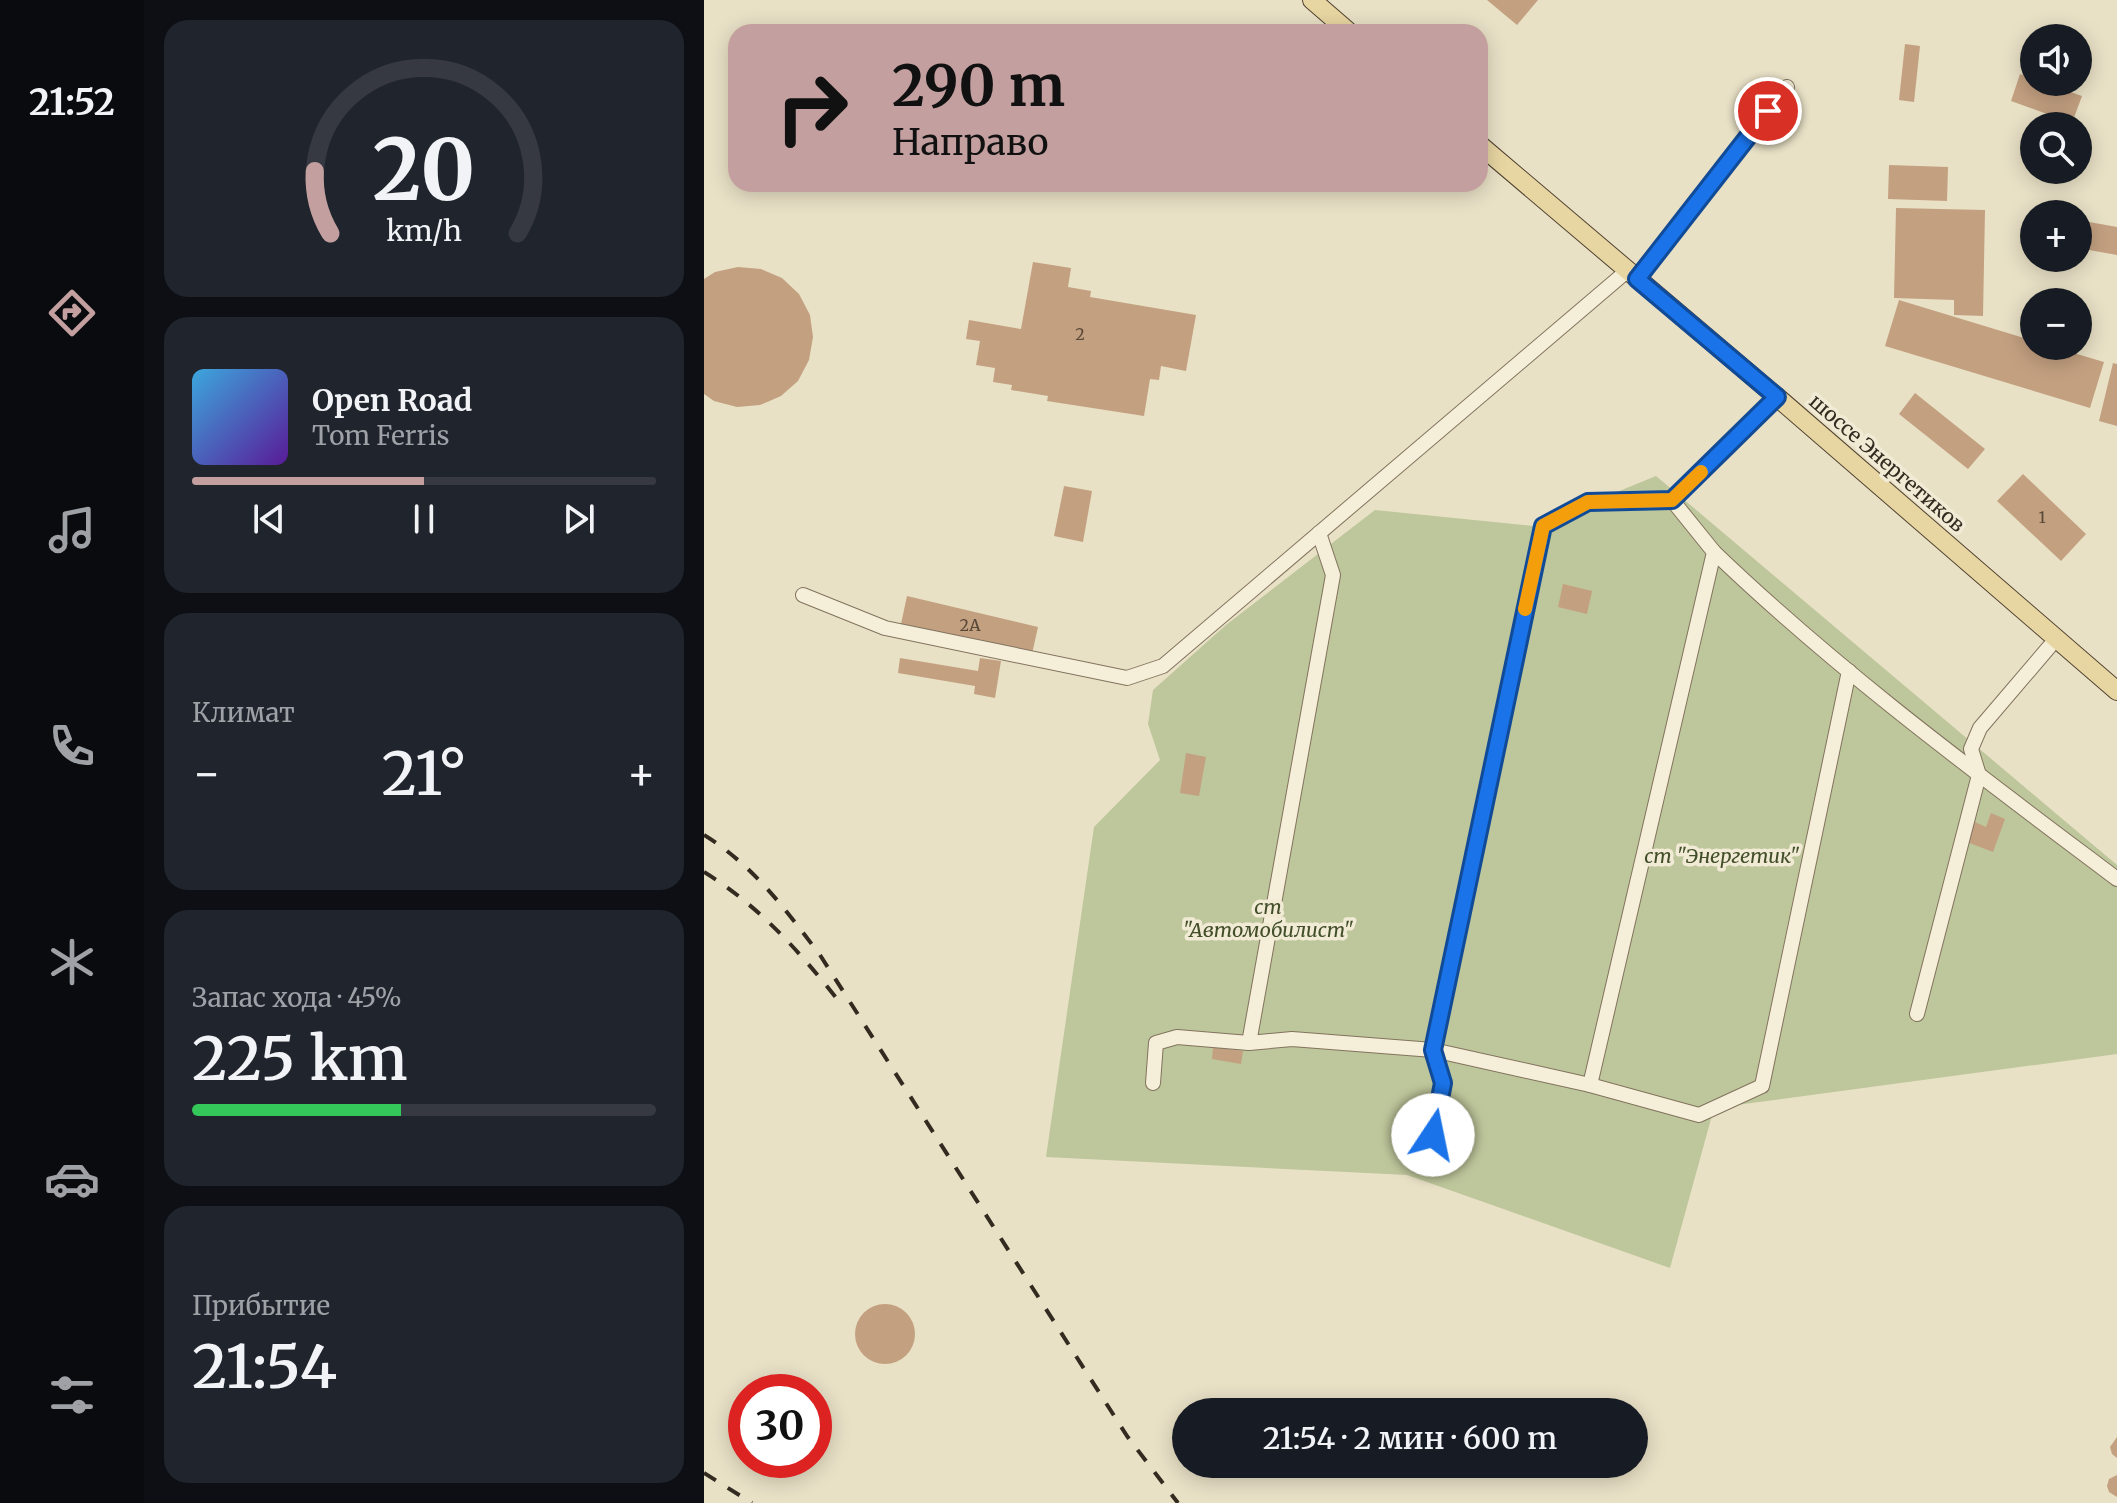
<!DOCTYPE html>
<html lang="ru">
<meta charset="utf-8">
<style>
:root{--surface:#171b24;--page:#20242c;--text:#f1f3f6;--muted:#9ea1a6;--line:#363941;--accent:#c39f9f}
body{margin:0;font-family:Merriweather,serif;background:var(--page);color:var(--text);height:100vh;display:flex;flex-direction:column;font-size:30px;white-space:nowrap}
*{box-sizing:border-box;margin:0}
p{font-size:26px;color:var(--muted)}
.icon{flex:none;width:44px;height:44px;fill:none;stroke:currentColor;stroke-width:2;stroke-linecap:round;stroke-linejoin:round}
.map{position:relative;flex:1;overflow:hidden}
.sheet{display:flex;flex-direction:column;gap:20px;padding:20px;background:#0d0f14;width:560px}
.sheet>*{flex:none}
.hud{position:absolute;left:24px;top:24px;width:760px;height:168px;border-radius:24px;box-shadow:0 4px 20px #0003;background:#c39f9f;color:#111;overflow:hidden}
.tools{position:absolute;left:1316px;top:24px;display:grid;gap:16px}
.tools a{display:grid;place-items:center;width:72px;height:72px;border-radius:50%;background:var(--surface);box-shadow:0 4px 20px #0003;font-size:40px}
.speed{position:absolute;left:24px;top:1374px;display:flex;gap:16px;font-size:40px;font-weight:700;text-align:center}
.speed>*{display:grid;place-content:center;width:104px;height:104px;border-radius:50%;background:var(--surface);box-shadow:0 4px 20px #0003;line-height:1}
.speed .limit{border:12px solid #d22;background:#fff;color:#111}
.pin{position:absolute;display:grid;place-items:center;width:68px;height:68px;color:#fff;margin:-34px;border:4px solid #fff;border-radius:50%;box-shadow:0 2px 8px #0007}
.me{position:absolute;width:88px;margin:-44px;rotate:11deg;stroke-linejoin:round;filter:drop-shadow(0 0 6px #0008)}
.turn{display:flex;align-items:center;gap:28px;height:168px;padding:0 32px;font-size:36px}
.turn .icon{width:104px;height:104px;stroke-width:2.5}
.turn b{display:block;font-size:56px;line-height:68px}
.big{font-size:60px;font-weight:600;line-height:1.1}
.sheet .tile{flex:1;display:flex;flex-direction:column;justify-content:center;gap:12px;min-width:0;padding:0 28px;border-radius:24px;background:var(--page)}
.sheet .dial{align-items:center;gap:0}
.dial svg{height:208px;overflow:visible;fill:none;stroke:var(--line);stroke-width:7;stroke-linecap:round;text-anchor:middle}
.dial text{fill:var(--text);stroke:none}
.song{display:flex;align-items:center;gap:24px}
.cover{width:96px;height:96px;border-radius:12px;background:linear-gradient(135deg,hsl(200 70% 55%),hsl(270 70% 35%))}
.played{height:8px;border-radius:4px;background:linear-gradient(90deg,var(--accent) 50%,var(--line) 50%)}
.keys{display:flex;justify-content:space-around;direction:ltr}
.heat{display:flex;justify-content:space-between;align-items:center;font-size:44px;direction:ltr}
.charge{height:12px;border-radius:6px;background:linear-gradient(90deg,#34c759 45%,var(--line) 0)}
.trip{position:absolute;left:468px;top:1398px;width:476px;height:80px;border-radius:40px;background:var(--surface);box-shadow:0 4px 20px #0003;font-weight:600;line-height:80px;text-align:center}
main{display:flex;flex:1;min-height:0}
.menu{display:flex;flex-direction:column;width:144px;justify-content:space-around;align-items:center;background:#090b0e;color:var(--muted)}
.menu .icon{width:56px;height:56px}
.menu .active{color:var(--accent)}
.menu b{font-size:36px;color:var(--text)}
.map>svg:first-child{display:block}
</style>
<main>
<nav class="menu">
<b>21:52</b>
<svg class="icon active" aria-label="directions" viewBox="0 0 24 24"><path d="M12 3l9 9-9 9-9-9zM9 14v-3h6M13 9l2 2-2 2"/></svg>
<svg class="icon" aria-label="music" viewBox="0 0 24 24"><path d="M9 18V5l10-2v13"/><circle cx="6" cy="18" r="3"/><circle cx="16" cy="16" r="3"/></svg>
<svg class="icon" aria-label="phone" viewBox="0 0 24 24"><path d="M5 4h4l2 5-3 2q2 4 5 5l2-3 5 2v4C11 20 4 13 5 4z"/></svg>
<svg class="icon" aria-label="climate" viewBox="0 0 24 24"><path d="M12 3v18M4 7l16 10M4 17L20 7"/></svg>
<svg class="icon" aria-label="car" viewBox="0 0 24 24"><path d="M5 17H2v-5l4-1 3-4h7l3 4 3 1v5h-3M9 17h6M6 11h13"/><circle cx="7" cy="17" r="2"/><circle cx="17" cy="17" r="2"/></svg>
<svg class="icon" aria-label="filters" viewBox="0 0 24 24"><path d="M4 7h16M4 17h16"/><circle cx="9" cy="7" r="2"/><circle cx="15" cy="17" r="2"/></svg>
</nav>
<section class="sheet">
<div class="tile dial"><svg viewBox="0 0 100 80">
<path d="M14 69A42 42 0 1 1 86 69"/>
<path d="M14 69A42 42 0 0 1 8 45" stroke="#c39f9f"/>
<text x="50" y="56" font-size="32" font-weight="700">20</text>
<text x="50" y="72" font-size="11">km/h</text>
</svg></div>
<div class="tile">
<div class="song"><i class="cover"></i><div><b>Open Road</b><p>Tom Ferris</p></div></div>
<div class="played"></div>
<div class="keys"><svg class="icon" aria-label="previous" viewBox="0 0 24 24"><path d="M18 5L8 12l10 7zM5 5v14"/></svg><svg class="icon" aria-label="pause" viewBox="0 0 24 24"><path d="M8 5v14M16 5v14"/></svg><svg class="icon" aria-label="next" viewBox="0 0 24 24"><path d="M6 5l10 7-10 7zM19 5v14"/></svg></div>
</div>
<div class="tile"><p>Климат</p>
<div class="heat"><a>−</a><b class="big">21°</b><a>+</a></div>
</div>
<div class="tile"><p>Запас хода · 45%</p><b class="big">225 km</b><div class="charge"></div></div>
<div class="tile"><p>Прибытие</p><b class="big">21:54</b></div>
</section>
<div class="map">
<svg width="1413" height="1503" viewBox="0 0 1413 1503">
<rect width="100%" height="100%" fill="#e9e1c6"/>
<polygon fill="#bec69b" points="952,476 1413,865 1413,1054 1010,1108 966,1268 703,1175 342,1157 390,827 456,760 444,724 449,690 522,625 671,510 830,526"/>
<g fill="#c3a080">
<polygon points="783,0 834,0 813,25"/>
<polygon points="1201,44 1216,46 1210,102 1195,100"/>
<polygon points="1316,74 1330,79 1330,82 1338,82 1378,96 1368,123 1307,101"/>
<polygon points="1185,165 1244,167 1243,201 1184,199"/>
<polygon points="1192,208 1281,210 1279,316 1250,315 1250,300 1190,298"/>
<polygon points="1374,220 1413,227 1413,255 1374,248"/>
<polygon points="329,262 367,268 364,287 387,291 386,297 492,315 482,371 457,366 455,380 446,379 440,416 343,401 344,396 307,390 308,385 289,382 291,368 272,365 276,341 262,339 265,320 317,329"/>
<polygon points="34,267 57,269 78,278 95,294 106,315 109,337 105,360 94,381 77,396 56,405 33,407 10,401 0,394 0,279 11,272"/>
<polygon points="1195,300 1330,341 1330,346 1346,346 1400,362 1386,408 1181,346"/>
<polygon points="1409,363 1413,364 1413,426 1395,421"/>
<polygon points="1211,393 1281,449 1264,469 1195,414"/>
<polygon points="1319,474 1382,534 1357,561 1293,501"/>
<polygon points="360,486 388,491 379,542 350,536"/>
<polygon points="859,584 888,591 883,614 854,607"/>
<polygon points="203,596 334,627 328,654 197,624"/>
<polygon points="196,658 274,671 276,658 297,661 291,698 270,694 271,686 194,673"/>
<polygon points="482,753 502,757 495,796 476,793"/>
<polygon points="1287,813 1301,819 1289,852 1263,842 1271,822 1282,827"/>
<polygon points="509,1047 539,1051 537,1064 508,1059"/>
<circle cx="181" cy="1334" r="30"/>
<polygon points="1413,1437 1413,1458 1408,1454 1406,1447"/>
<polygon points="1413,1475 1413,1497 1405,1492 1403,1486 1405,1479"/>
</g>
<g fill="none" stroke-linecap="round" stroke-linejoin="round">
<defs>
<g id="minor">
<polyline points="933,279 1083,87"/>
<path d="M 1010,552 C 1135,672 1275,775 1413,879"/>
<polyline points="99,595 181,628 423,678 459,666 923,271"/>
<polyline points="1213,1014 1275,775 1267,749 1276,728 1352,639"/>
<polyline points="545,1043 629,575 615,533"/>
<polyline points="449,1083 452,1043 473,1037 545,1043 588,1039 729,1050 886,1085 995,1115 1058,1086 1145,671"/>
<polyline points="886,1085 1010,552 968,500 1073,397"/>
<polyline points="729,1135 739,1083 729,1050 839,526 884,502 968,500"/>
</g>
<g id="major">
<polyline points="608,0 645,32"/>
<polyline points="776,145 1073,397 1413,691"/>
</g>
</defs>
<use href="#minor" stroke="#82735e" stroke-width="16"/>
<use href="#major" stroke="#504231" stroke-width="20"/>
<use href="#minor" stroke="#f5eed8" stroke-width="14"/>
<use href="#major" stroke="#e8d6a2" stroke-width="18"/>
<g stroke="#342b20" stroke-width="4" stroke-dasharray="14 14" stroke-linecap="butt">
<path d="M 0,835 C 49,865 82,910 116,955 L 423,1436 L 474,1503"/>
<path d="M 0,872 C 54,905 95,951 134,1000"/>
<polyline points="0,1473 48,1503"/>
</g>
</g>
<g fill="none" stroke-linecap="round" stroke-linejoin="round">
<defs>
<polyline id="route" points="729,1135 739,1083 729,1050 839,526 884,502 968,500 1073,397 933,279 1064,111"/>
</defs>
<use href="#route" stroke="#114b97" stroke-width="20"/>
<use href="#route" stroke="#1a73e8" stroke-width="14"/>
<polyline stroke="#f59e0b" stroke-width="14" points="821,609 839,526 884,502 968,500 997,472"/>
</g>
<g text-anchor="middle" stroke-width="7" stroke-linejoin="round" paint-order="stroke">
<g font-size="16" fill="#584838">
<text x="376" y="340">2</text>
<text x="1338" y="523">1</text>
<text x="266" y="631">2А</text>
</g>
<g font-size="20" fill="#342b20" stroke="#f1ebd5">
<text transform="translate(1183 463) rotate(41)" y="7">шоссе Энергетиков</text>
</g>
<g font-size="20" font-style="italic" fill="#424e29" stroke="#f1ebd5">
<text x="1018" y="863">ст "Энергетик"</text>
<text x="564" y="914">ст<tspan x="564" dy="23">"Автомобилист"</tspan></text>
</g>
</g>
</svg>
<div class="tools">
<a><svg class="icon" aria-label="sound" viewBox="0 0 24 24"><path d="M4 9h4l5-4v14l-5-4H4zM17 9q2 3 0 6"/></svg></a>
<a><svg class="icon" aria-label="search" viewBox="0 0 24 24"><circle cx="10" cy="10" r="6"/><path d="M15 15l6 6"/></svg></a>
<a>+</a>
<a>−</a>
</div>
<div class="speed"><div class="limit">30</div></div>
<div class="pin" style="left:1064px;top:111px;background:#d93025"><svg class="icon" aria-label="arrive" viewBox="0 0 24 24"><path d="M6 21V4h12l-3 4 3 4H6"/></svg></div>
<svg class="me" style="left:729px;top:1135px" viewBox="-20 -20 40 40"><circle r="19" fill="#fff"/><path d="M0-13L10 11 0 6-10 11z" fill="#1a73e8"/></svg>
<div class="trip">21:54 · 2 мин · 600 m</div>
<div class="hud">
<div class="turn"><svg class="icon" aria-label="right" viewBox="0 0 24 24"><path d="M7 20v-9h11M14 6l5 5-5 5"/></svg><div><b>290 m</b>Направо</div></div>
</div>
</div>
</main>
